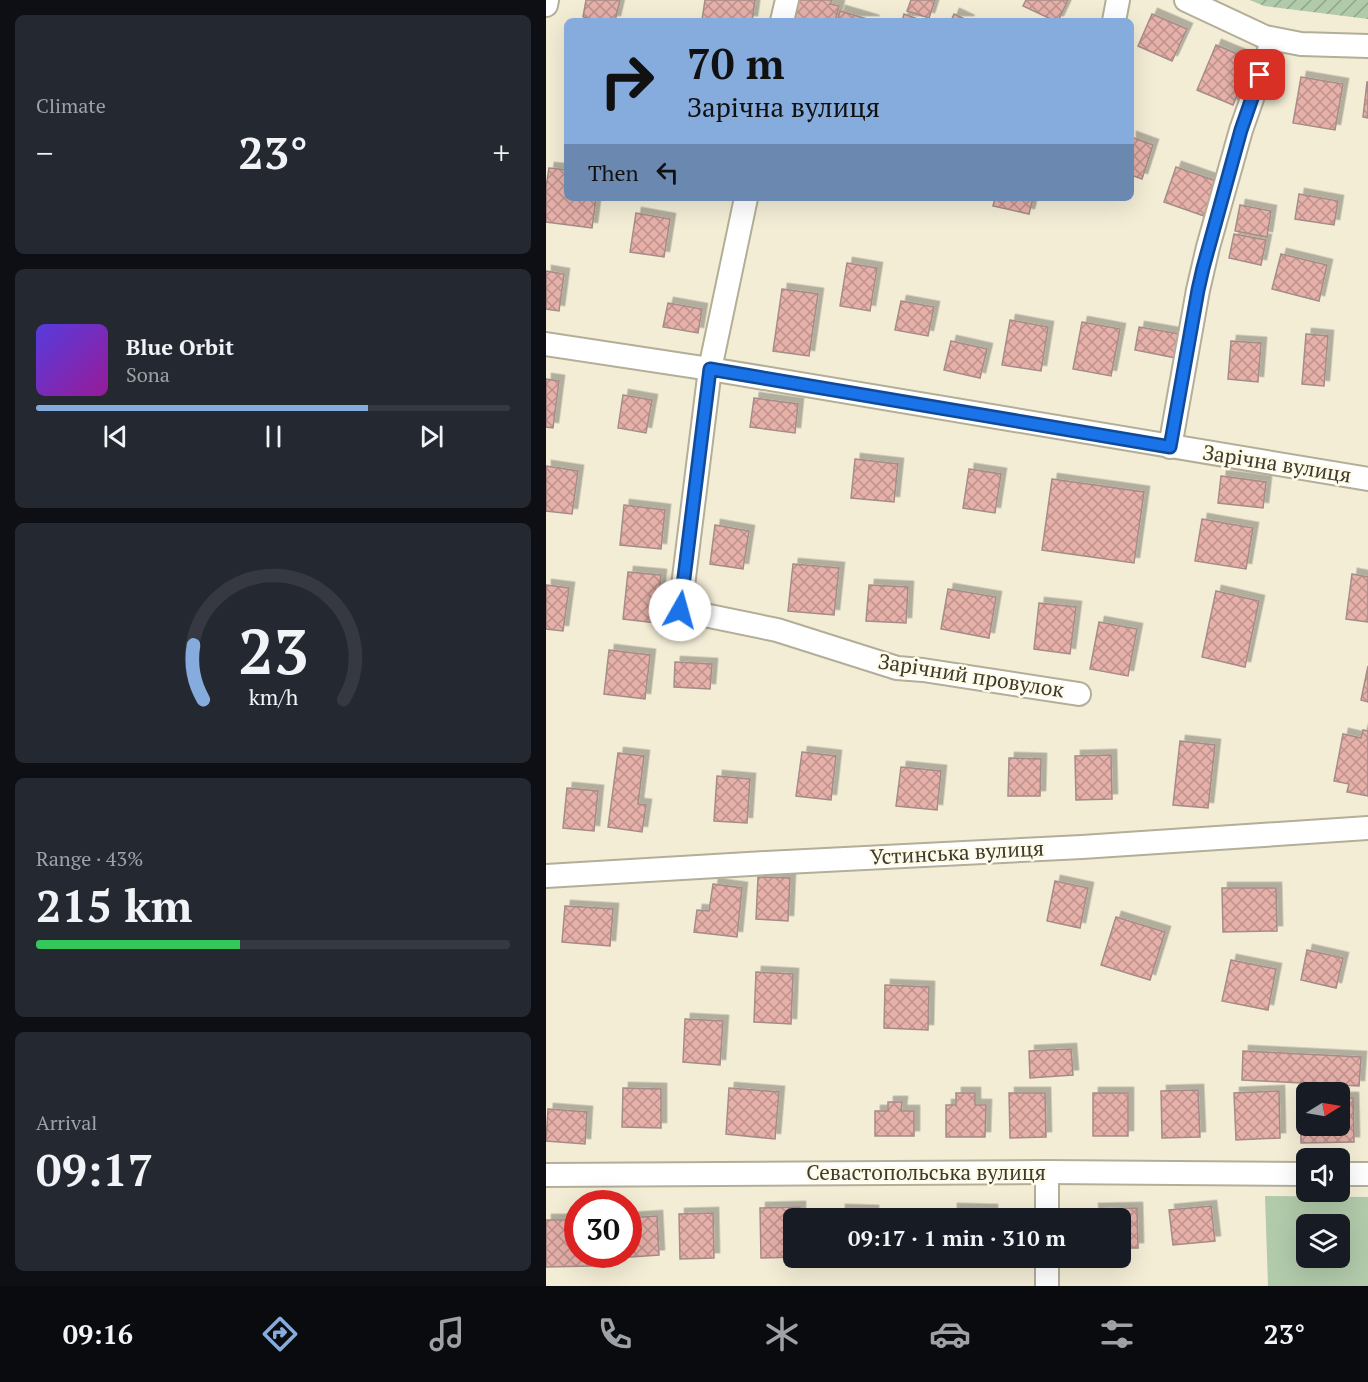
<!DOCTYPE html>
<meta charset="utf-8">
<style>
:root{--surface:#171b24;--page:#242831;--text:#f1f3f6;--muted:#9ea1a6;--line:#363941;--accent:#86acdd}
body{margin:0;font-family:"PT Serif",serif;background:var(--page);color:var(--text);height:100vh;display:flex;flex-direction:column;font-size:22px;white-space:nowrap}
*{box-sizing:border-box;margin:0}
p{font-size:20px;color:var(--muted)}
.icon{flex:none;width:33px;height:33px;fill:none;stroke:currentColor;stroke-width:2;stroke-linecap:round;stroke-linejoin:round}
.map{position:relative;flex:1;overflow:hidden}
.details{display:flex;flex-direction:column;gap:15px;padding:15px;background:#0d0f14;width:546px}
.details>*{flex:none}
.hud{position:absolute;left:18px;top:18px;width:570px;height:183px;border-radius:9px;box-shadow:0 6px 24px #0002;background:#86acdd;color:#111;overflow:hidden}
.needle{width:39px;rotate:79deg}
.buttons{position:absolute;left:750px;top:1082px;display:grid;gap:12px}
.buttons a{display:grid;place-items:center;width:54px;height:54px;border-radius:9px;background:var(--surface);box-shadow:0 6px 24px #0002;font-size:30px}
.speed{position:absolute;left:18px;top:1190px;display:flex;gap:12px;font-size:30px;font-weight:700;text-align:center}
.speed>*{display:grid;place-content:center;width:78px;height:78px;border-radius:50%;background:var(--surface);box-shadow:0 6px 24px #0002;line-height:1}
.speed .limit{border:9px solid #d22;background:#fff;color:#111}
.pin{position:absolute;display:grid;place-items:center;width:51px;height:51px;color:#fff;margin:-26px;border-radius:12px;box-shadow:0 3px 9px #0006}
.me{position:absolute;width:66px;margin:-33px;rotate:7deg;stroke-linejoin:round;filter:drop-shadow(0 0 4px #0008)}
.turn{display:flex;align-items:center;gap:21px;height:126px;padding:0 24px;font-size:27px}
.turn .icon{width:78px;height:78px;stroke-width:2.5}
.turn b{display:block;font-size:42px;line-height:51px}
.then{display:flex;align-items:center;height:57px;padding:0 24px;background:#0003;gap:12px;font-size:22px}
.big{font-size:45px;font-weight:700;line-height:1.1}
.details .tile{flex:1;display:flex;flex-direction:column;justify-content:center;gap:9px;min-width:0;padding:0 21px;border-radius:9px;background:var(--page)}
.details .dial{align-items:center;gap:0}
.dial svg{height:156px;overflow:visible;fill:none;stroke:var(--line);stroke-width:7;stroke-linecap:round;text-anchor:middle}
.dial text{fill:var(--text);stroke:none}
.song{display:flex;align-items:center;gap:18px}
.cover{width:72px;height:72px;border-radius:9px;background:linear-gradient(135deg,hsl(250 70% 55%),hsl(300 70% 35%))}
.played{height:6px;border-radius:3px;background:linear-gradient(90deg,var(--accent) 70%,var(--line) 70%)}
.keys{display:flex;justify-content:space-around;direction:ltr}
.heat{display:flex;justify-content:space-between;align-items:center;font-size:33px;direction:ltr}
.charge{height:9px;border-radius:4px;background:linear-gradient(90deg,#34c759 43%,var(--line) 0)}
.trip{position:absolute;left:237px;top:1208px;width:348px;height:60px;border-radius:9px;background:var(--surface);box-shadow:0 6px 24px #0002;font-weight:700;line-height:60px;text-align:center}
.tab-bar{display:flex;height:96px;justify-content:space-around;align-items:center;background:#090b0e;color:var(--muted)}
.tab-bar .icon{width:42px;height:42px}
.tab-bar .on{color:var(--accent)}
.tab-bar b{font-size:27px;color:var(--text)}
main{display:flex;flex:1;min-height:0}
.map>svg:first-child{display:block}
</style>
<main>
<section class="details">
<div class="tile"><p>Climate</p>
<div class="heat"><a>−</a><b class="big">23°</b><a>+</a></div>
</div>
<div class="tile">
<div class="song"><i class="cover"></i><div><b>Blue Orbit</b><p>Sona</p></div></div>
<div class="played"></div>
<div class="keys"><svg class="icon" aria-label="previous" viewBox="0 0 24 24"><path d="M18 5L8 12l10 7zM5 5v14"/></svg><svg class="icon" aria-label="pause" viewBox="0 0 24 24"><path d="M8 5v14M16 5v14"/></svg><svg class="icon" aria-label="next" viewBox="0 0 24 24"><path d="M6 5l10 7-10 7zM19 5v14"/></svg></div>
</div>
<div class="tile dial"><svg viewBox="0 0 100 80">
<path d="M14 69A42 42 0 1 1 86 69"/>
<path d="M14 69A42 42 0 0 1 9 41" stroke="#86acdd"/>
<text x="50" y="56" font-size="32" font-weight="700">23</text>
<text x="50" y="72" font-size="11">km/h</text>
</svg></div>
<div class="tile"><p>Range · 43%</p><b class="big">215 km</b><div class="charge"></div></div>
<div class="tile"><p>Arrival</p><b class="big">09:17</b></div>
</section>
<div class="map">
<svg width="822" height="1286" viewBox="0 0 822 1286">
<defs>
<pattern id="garden-furrows" width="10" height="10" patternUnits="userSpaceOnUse" patternTransform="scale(1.5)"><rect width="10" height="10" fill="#b1caaa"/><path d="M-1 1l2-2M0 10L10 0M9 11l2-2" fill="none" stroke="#91a58b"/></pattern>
<pattern id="building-cross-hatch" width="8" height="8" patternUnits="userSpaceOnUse" patternTransform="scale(1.5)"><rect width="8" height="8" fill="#e7b1aa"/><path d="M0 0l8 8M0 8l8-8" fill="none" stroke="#bc918b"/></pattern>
<filter id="shadow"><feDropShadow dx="5.5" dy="-5.5" stdDeviation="0" flood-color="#0004"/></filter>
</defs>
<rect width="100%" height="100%" fill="#f3edd6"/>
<path fill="#b1caaa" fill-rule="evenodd" d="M 719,1196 L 822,1197 L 822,1286 L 722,1286 ZM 760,1224 L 794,1224 L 794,1257 L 760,1257 Z"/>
<polygon fill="url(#garden-furrows)" points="704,0 822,0 822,19 718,6"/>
<g fill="url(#building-cross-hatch)" stroke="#a68c88" stroke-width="1.5" filter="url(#shadow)">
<polygon points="40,0 74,0 69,21 56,21 37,17"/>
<polygon points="159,0 209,0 206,21 166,21 156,20"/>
<polygon points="251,0 286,0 284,4 293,6 289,21 243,21"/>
<polygon points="365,0 389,0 383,18 361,11"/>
<polygon points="480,0 522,0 512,21 509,21 477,6"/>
<polygon points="294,11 328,21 291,21"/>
<polygon points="358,14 377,21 356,21"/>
<polygon points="408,14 423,21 405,21"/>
<polygon points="606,14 641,29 626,61 592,46"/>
<polygon points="670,45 706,60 687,105 651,90"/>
<polygon points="755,77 797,84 789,130 747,123"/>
<polygon points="821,82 822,82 822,118 817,117"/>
<polygon points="585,137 607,145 596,179 585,175"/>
<polygon points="630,167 670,181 658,216 618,202"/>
<polygon points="3,168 21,170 21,198 50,198 46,228 0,222 0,187"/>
<polygon points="753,194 792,201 788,225 749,219"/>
<polygon points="449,198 487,198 483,214 447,206"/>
<polygon points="694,205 725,211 721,237 689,231"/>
<polygon points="90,213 124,219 118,257 84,252"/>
<polygon points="688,234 720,240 715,265 683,258"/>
<polygon points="735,254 781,265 773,301 726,289"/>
<polygon points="301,263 331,268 324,311 294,306"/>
<polygon points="0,271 18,274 13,311 0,309"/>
<polygon points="236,289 272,294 263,356 227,351"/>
<polygon points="355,301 388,307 382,336 349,330"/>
<polygon points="122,303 156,309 152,333 117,327"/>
<polygon points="464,320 502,327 495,371 456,365"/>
<polygon points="536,322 574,329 565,376 527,369"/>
<polygon points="593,327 634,334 630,358 589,350"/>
<polygon points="760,334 782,336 778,386 756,384"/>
<polygon points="405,341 441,349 434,378 398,370"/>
<polygon points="685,341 715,343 712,382 682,379"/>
<polygon points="0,379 13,381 7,428 0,427"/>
<polygon points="77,395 106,400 100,433 72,428"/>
<polygon points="208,398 252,404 249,433 204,427"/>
<polygon points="309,459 352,464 348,502 305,498"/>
<polygon points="0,466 32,471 26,514 0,511"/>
<polygon points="423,469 455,474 449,513 417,508"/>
<polygon points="675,476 720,482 717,508 672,503"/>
<polygon points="506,479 598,492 588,563 496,550"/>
<polygon points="78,505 119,510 115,549 74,545"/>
<polygon points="656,519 707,528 700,569 649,561"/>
<polygon points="169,525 203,531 197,569 164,564"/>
<polygon points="247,564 293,568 288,615 242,611"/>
<polygon points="82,572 115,575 110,623 77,619"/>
<polygon points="806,574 822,577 822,622 800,619"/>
<polygon points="0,585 23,588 17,631 0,629"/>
<polygon points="323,585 362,587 360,623 320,621"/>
<polygon points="402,589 450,597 443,638 395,629"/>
<polygon points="670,591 713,601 699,667 656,657"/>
<polygon points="493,603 530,607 524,654 488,649"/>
<polygon points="553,622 591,629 582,676 544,669"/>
<polygon points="63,650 104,655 99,699 58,694"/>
<polygon points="129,662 166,664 164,689 128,687"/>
<polygon points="822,666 822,702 815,700"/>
<polygon points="817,730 822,731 822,796 801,792 803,784 788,781 797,734 815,738"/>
<polygon points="634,741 669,745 662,808 627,805"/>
<polygon points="256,752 290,756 285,800 250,796"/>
<polygon points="72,753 98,756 92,804 100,805 96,832 62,827"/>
<polygon points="565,755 566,799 530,800 529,756"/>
<polygon points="463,758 495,759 494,796 462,796"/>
<polygon points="355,767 395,771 391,810 350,806"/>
<polygon points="171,776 204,779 201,823 168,821"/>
<polygon points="21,788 52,791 48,831 17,828"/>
<polygon points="212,877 244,878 242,921 210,919"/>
<polygon points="509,881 542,888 534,928 501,921"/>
<polygon points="167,884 196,888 191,937 148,932 151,910 163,911"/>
<polygon points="676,888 730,888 731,931 677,932"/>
<polygon points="19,906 67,909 64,946 16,942"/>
<polygon points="570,917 619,932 604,980 555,965"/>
<polygon points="761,950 797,958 790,988 755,980"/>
<polygon points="685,960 730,969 722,1010 676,1001"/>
<polygon points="210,972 247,974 245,1024 208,1022"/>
<polygon points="339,985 383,987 382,1030 338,1028"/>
<polygon points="139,1019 177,1021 174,1065 137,1062"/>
<polygon points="525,1049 527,1075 484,1078 483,1051"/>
<polygon points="697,1051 815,1057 813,1086 696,1080"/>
<polygon points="77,1088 115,1089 115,1128 76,1127"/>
<polygon points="183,1088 233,1092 229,1139 180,1134"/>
<polygon points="652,1090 654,1137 616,1138 615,1091"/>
<polygon points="733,1091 734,1138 690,1140 688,1093"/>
<polygon points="410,1093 429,1093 429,1105 440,1105 439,1137 400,1137 400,1105 410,1105"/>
<polygon points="463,1093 499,1093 500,1137 464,1138"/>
<rect x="547" y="1093" width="35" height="43"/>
<polygon points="794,1098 807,1098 808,1142 755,1143 754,1099 760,1099 760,1125 794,1125"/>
<polygon points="342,1102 356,1102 355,1111 368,1111 368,1136 329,1136 329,1111 342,1111"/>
<polygon points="2,1109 41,1112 39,1144 0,1141"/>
<polygon points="665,1206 669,1241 627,1245 623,1210"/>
<polygon points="254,1207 254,1218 248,1218 248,1257 255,1257 215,1258 214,1208"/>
<polygon points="591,1208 592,1248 574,1248 574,1218 548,1218 547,1209"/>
<polygon points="406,1209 446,1210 446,1218 406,1218"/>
<polygon points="294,1210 327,1211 327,1218 294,1218"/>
<polygon points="167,1213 168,1258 134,1259 133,1214"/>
<polygon points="111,1216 113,1255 71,1258 71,1254 82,1254 82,1218"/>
<polygon points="0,1220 32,1220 32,1254 45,1254 46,1266 0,1267"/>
<polygon points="405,1257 446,1257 446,1267 405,1266"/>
</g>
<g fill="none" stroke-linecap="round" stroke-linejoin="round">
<defs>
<g id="minor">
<polyline points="640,0 719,37 755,44 822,46"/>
<polyline points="0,5 1,0"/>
<polyline points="236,21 241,0"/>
<polyline points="568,21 572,0"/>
<polyline points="200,198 164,369 134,610 231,630 351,668 377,670 533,694"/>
<polyline points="0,344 164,369 822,479"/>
<polyline points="624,447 652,290 662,247 695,130 727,39"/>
<polyline points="0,876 220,863 536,847 822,828"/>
<polyline points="794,1174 822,1174"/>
<polyline points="0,1175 501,1172 760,1174"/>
<polyline points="501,1218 501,1172"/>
<polyline points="501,1257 501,1286"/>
</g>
</defs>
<use href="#minor" stroke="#b3ae98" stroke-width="26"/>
<use href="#minor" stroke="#fff" stroke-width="22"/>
</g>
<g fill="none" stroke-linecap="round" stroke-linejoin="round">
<defs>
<polyline id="route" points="134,610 164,369 624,447 652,290 657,268 695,130 714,75"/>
</defs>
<use href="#route" stroke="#114b97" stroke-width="15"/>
<use href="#route" stroke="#1a73e8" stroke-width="10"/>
</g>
<g text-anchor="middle" stroke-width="5" stroke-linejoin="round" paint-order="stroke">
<g font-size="21" fill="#3c3a31" stroke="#fffbe7">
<text transform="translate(731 464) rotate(9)" y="7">Зарічна вулиця</text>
<text transform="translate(425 676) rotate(9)" y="7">Зарічний провулок</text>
<text transform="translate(411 853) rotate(-3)" y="7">Устинська вулиця</text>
<text x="380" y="1180">Севастопольська вулиця</text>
</g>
</g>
</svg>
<div class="buttons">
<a><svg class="needle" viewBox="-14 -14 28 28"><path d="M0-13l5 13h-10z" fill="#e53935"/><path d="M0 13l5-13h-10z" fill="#9ea1a6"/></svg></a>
<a><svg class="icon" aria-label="sound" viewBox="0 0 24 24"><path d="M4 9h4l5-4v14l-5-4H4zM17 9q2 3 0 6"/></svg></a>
<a><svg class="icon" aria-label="layers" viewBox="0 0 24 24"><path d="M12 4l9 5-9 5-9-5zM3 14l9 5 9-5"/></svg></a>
</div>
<div class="speed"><div class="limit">30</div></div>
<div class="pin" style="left:714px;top:75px;background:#d93025"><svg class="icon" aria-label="arrive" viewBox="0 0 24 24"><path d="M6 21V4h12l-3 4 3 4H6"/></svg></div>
<svg class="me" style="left:134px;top:610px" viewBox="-20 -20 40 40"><circle r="19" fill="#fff"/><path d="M0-13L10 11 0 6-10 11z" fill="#1a73e8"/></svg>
<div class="trip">09:17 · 1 min · 310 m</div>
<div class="hud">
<div class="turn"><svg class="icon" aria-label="right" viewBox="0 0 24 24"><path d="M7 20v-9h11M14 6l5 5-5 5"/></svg><div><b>70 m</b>Зарічна вулиця</div></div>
<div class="then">Then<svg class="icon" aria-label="left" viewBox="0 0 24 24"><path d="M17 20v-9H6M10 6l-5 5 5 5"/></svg></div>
</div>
</div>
</main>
<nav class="tab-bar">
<b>09:16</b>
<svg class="icon on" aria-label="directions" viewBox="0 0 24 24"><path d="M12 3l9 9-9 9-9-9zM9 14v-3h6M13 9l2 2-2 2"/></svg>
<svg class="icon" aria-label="music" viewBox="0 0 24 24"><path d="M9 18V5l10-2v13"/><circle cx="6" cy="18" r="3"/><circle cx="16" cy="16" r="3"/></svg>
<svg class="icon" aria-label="phone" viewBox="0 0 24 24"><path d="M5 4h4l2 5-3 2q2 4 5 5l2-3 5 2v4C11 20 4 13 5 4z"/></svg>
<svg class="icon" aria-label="climate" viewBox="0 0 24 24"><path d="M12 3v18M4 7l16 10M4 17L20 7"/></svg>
<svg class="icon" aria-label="car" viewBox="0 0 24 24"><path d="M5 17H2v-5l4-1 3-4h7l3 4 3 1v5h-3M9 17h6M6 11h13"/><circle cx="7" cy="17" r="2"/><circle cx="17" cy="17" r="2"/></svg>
<svg class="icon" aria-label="filters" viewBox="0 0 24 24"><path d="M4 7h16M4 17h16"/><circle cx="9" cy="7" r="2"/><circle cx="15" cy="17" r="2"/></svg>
<b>23°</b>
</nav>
